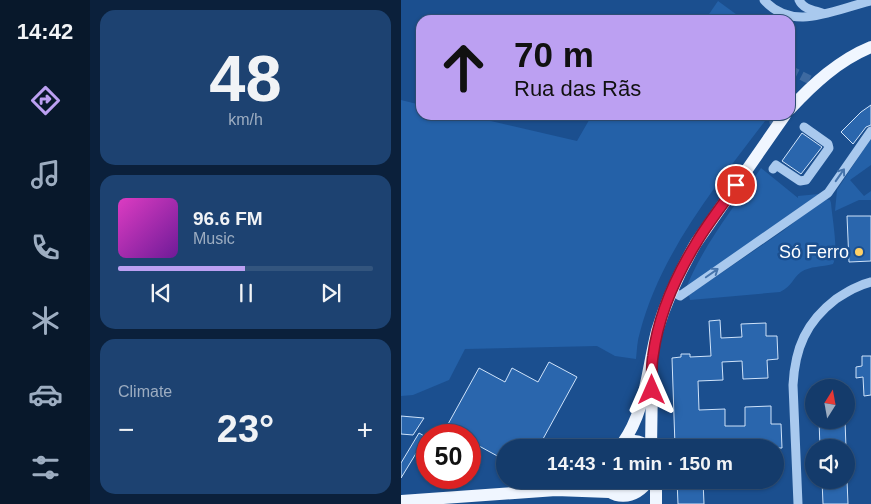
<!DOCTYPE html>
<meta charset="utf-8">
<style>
:root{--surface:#143b6b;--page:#1d4271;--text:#f1f3f6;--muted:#9dadc1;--line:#33557e;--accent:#bca0f2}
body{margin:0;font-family:Arial,sans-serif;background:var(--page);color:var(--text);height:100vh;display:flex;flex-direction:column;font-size:19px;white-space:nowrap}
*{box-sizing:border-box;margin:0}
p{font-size:16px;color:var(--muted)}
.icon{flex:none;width:28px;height:28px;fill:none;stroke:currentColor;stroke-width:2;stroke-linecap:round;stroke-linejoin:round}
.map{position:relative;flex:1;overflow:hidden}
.panel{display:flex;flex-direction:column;gap:10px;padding:10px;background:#0b203b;width:311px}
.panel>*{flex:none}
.top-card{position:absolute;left:15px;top:15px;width:379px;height:105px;border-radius:15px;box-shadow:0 1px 4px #0004,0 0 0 1px var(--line);background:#bca0f2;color:#111;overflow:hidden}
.needle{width:32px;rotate:11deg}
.tools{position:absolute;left:404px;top:379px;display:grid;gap:10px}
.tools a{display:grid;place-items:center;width:50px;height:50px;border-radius:50%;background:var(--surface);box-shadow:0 1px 4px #0004,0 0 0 1px var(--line);font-size:25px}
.speed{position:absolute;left:15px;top:424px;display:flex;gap:10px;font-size:25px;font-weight:700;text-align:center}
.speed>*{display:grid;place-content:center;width:65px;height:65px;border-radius:50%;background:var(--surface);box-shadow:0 1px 4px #0004,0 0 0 1px var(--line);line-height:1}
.speed .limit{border:8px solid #d22;background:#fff;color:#111}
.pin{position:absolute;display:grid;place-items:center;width:42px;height:42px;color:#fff;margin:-21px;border:2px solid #fff;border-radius:50%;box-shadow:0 1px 5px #0007}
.me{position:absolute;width:55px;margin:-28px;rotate:0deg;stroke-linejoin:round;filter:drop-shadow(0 0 4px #0008)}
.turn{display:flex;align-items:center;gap:18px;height:105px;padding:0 15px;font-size:22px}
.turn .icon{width:65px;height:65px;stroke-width:2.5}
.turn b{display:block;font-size:35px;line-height:42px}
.big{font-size:38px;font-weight:700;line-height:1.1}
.panel .widget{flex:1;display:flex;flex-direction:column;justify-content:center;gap:8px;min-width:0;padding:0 18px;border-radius:15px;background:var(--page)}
.panel .dial{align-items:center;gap:0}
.dial b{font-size:65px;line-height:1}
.song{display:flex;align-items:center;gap:15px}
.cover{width:60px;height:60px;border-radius:8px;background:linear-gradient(135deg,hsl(310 70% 55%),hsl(280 70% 35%))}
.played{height:5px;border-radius:2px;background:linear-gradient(90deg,var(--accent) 50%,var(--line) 50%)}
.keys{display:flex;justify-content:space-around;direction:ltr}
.heat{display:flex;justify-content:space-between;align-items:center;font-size:28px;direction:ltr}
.trip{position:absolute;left:95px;top:439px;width:288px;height:50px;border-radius:25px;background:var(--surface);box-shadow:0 1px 4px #0004,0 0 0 1px var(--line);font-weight:700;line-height:50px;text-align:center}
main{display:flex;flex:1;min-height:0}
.menu{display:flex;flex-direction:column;width:90px;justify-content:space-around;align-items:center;background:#08182b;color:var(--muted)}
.menu .icon{width:35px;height:35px}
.menu .selected{color:var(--accent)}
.menu b{font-size:22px;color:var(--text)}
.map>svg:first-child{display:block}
</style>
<main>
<nav class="menu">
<b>14:42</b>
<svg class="icon selected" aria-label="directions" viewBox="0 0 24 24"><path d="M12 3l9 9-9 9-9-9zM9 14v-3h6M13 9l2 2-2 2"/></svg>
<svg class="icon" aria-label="music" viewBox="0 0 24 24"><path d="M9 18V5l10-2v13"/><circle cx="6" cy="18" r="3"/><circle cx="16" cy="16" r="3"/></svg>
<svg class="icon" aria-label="phone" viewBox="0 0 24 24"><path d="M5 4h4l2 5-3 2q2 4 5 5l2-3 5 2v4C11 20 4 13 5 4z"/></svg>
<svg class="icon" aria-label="climate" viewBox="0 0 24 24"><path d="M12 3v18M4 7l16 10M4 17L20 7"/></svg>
<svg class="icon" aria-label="car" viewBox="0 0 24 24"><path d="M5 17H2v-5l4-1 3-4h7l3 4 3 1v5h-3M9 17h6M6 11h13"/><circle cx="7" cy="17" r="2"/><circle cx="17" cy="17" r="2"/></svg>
<svg class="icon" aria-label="filters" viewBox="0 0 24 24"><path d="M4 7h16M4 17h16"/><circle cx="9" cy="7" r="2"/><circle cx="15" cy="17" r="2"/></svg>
</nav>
<section class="panel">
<div class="widget dial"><b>48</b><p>km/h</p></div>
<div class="widget">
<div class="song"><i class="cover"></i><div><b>96.6 FM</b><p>Music</p></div></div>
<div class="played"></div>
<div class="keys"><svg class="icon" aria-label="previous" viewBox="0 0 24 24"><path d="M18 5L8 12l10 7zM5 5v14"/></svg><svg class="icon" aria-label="pause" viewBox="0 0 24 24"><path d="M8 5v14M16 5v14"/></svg><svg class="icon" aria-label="next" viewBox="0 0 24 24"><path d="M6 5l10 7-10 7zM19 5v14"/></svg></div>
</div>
<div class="widget"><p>Climate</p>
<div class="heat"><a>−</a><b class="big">23°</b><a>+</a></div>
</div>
</section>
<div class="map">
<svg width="470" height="504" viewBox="0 0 470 504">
<rect width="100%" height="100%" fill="#1b4f8f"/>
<g fill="#2461a8">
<polygon points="317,1 343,20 304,20"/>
<path d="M 0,100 L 20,105 L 20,115 L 64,115 L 176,141 L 191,115 L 363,115 L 364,121 C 315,186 260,252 239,332 C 236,341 236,350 235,359 L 214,356 L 196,346 L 64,349 L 48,380 L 12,395 L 0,396 Z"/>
<polygon points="470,138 470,165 449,180 463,196 470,191 470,200 458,200 434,211 436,190"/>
<path d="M 360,168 L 397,198 L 397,196 L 418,194 L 285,288 C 303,244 333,207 360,168 Z"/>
<path d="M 423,199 L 429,200 L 430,203 C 431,217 438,253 432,264 C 421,267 409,266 400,272 C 391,279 392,285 379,292 L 289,300 L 288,295 L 382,231 Z"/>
</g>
<g fill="#2a66ad" stroke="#cfe3fa">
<polygon points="470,105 470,125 465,127 452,144 440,132 460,112"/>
<polygon points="401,133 421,147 400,174 381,161"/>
<polygon points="446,216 470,216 470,261 448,262"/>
<polygon points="319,320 320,338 341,337 340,324 365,323 365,336 376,336 377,359 366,360 367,378 342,379 341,361 321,362 322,380 297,381 298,410 324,409 324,426 344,426 344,407 370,406 370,424 380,424 381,448 314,448 314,443 294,443 294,447 274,446 271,358 280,357 280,354 289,354 289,357 310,356 308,321"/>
<polygon points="461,356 470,356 470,395 463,396 462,377 455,378 455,367 461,366"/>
<polygon points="148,362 176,377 137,448 104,448 100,458 69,441 69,435 41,435 78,368 104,382 111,368 137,382"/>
<polygon points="0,416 23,418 12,435 0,434"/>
<polygon points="418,420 444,420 445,448 419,448"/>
<polygon points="18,433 25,437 0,478 0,463"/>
<polygon points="276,480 302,480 303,504 277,504"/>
<polygon points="421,480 446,480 447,504 422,504"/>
</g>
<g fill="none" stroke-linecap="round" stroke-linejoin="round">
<g stroke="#3d69a0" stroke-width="9" stroke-dasharray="9 4.5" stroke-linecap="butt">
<polyline points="389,73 391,71 415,83"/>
<polyline points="372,115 374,129"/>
</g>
<g stroke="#a9c9ee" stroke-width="9">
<path d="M 363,0 C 392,33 434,9 470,1"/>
<path d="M 398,0 C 402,9 412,10 421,13"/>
<polyline points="372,169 375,165 399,181 405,180 428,148 427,144 403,127"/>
<polyline points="271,291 279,296 427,193 470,131"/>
<path d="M 397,504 L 392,385 C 394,348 405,322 435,299 C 446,292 457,285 470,282"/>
</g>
<g stroke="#f0f6ff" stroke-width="12">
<path d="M 389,109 C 412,84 438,60 470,47"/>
<path d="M 221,444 C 245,411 246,370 256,331 C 265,301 279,271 295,243 L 384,115"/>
<path d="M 219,446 C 228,439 239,439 248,448"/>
<polyline points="250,448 251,383"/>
<path d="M 199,480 C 210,502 234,500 248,480"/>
<polyline points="255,480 255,504"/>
<polyline points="0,501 155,490 208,492"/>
</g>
</g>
<defs><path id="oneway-shaft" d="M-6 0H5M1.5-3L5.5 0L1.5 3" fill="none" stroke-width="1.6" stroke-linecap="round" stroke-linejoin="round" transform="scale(1.25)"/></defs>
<g stroke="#4674ac">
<use href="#oneway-shaft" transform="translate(439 175) rotate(-55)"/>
<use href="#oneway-shaft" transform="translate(311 273) rotate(-35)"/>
</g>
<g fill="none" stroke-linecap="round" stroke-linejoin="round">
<defs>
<path id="route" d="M 251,390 C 251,379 250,367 252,356 C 257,317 274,278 294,245 C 306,224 322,205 335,185"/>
</defs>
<use href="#route" stroke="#92132f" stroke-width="12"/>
<use href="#route" stroke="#e11d48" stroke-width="9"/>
</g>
<circle fill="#ffd166" stroke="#1b4f8f" stroke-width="2" cx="458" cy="252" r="5"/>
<g text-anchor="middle" stroke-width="5" stroke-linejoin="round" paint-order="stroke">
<g font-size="18" fill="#fff" stroke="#1b4f8f" text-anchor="end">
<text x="448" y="258">Só Ferro</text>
</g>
</g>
</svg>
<div class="tools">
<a><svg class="needle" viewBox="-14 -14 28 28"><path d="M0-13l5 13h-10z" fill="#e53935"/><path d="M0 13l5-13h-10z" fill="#9dadc1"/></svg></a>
<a><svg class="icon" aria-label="sound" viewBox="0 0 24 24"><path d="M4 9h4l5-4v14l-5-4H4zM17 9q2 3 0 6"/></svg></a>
</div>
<div class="speed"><div class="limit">50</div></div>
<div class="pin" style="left:335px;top:185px;background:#d93025"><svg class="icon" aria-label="arrive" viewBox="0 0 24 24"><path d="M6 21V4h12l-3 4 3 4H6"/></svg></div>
<svg class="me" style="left:251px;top:390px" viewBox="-20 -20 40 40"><path d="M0-17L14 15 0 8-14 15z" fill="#e11d48" stroke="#fff" stroke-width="4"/></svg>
<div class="trip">14:43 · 1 min · 150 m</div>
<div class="top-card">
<div class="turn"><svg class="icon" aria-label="ahead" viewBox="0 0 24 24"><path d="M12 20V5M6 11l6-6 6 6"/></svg><div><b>70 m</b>Rua das Rãs</div></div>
</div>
</div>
</main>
